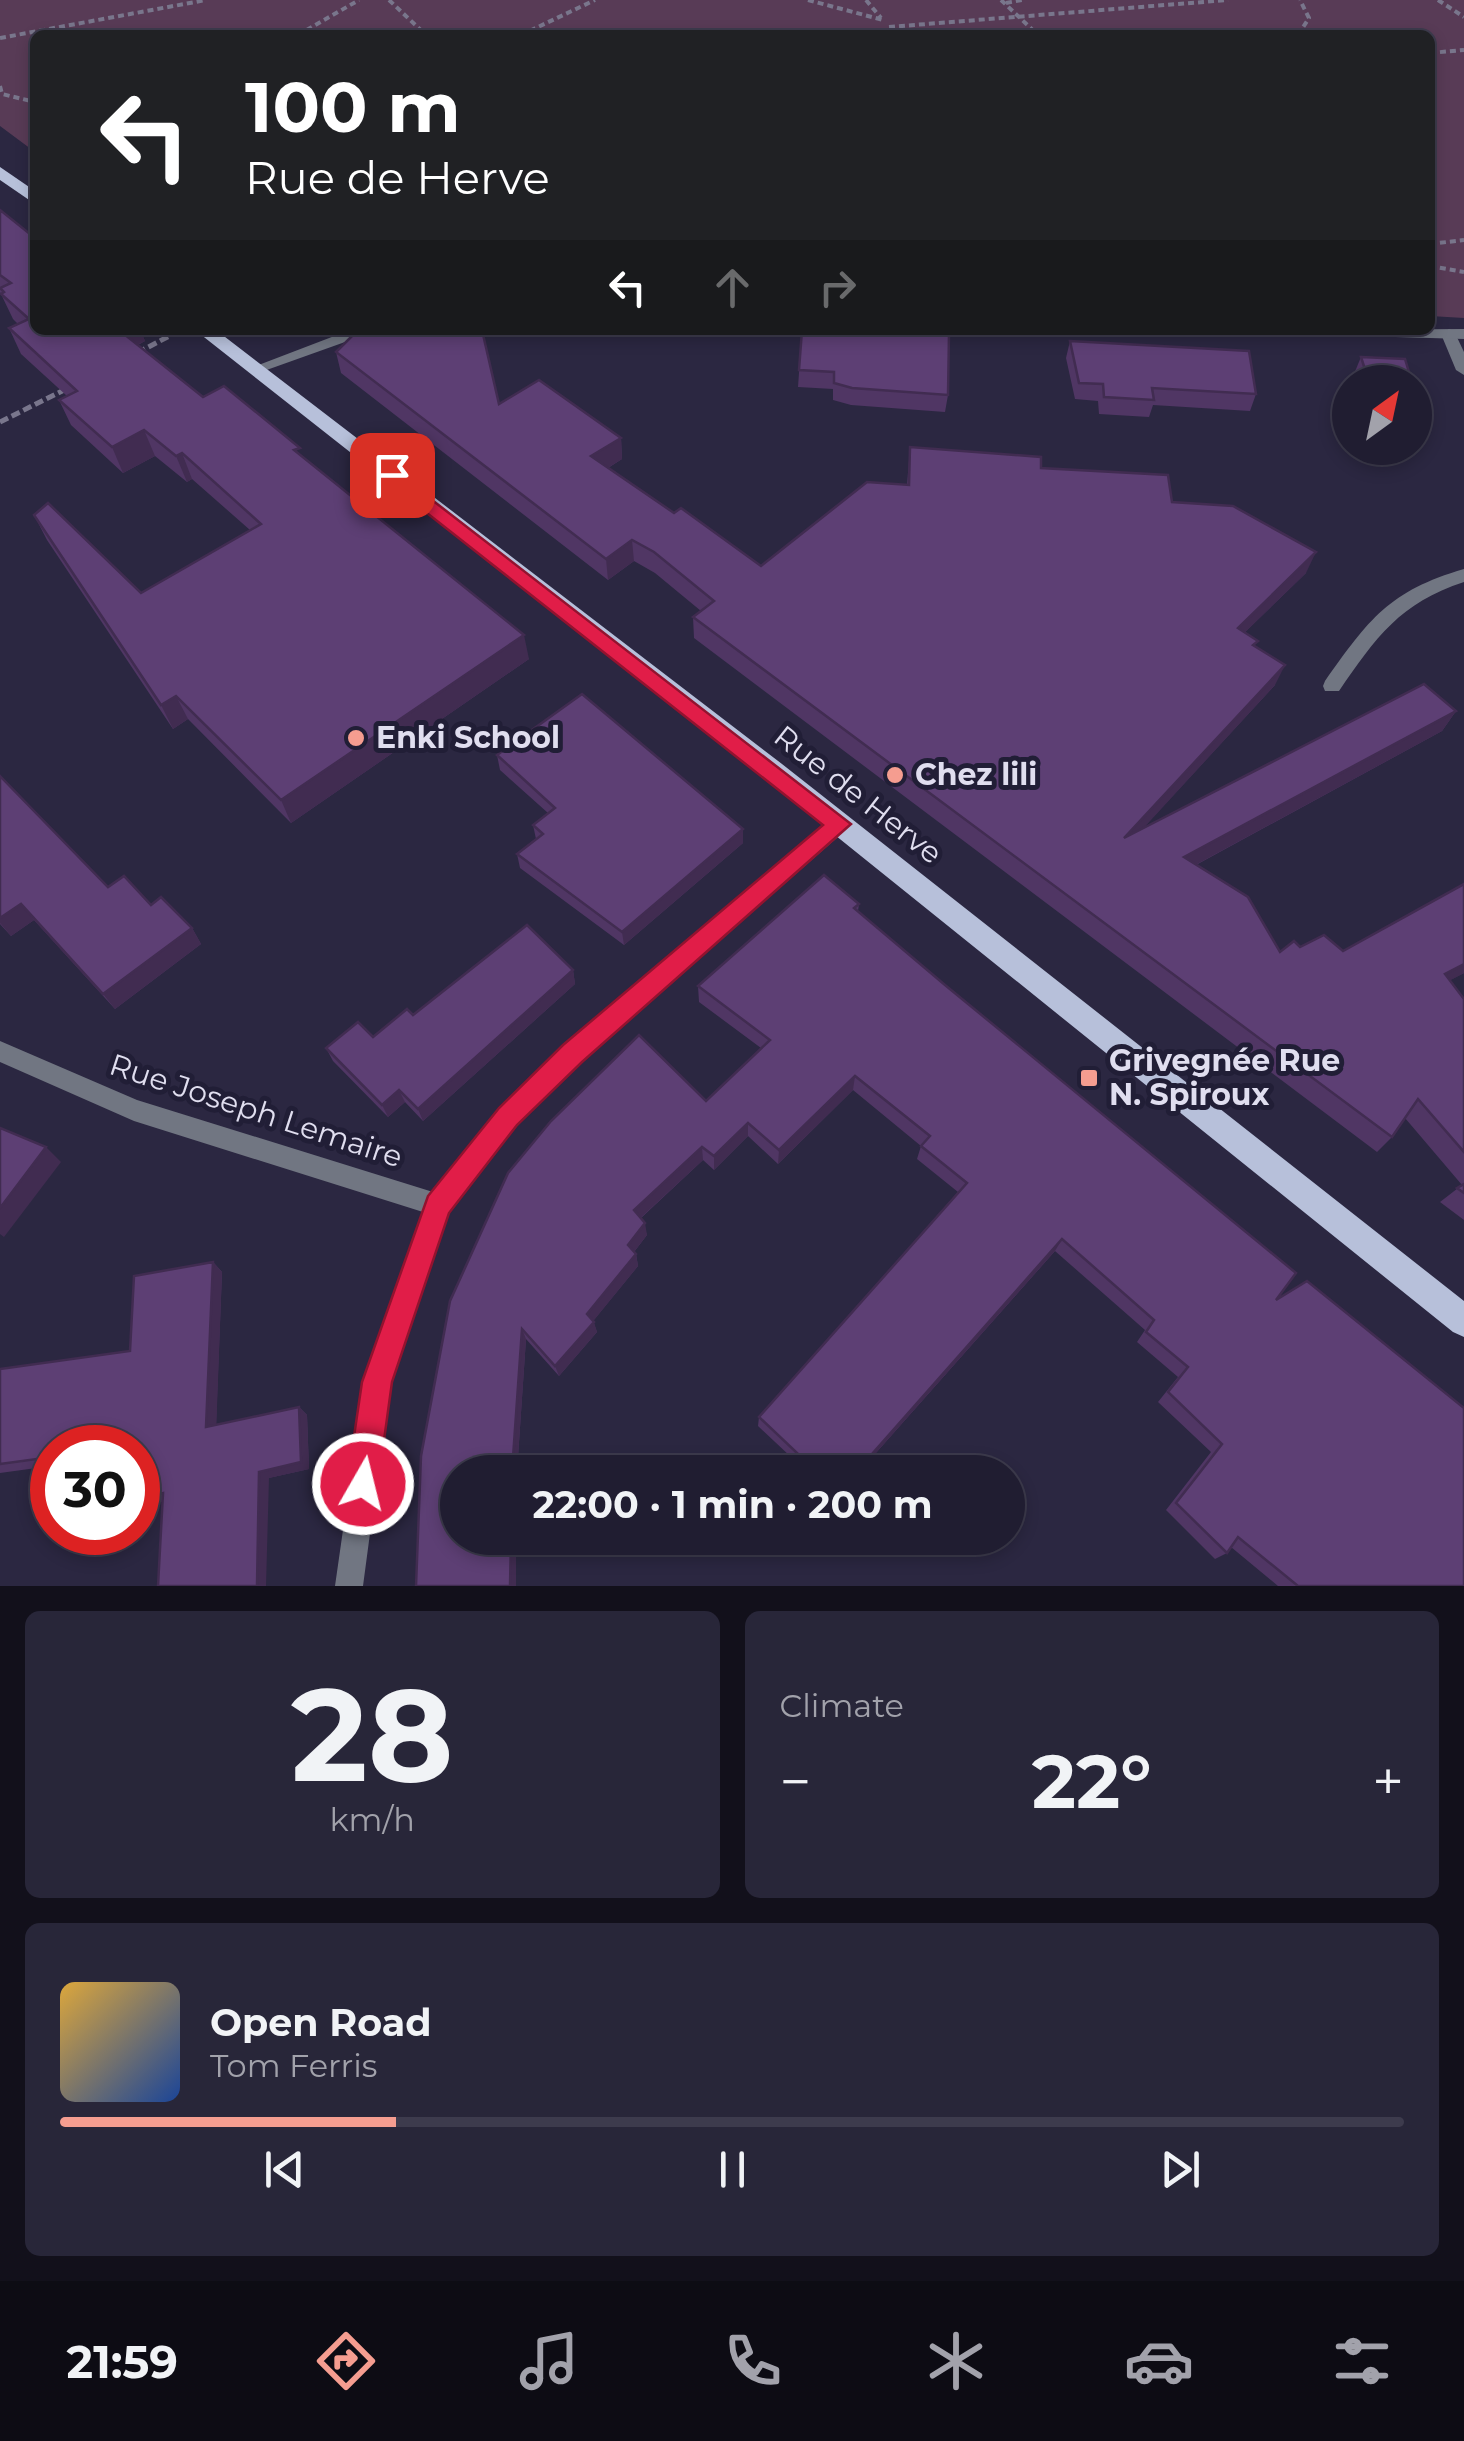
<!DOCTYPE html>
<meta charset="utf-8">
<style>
:root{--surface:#201d31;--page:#282639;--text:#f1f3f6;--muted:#a2a2ab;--line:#3d3b4d;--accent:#f59d90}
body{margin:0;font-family:Montserrat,sans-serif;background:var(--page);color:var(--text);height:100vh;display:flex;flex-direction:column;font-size:38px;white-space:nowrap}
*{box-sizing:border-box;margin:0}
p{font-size:32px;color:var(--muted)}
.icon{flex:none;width:55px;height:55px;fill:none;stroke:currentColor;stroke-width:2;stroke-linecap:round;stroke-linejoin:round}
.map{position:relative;height:1586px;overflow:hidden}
.sheet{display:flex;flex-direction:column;gap:25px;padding:25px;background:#12101b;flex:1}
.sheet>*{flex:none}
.top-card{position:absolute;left:30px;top:30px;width:1405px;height:305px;border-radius:15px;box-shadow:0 5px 15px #0003,0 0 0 2px var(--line);background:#202124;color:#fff;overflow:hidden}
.needle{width:65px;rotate:33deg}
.tools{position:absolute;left:1332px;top:365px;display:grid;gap:20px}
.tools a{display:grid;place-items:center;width:100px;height:100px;border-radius:50%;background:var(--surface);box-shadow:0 5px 15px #0003,0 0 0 2px var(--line);font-size:50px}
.speed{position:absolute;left:30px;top:1425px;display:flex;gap:20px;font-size:50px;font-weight:700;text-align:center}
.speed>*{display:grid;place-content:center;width:130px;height:130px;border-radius:50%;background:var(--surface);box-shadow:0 5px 15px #0003,0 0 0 2px var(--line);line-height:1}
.speed .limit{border:15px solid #d22;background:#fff;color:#111}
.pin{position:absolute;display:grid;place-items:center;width:85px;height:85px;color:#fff;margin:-42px;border-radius:20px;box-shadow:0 5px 15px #0006}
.me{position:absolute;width:110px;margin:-55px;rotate:8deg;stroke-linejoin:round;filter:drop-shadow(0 0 8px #0008)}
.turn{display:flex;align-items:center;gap:35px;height:210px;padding:0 50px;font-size:45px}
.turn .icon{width:130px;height:130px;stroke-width:2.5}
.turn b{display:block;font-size:70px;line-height:85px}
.lanes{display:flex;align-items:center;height:95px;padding:0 50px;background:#0003;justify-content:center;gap:50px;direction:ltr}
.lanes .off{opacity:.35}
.big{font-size:75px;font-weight:700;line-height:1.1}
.sheet .tile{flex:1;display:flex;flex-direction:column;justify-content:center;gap:15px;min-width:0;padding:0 35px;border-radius:15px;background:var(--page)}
.sheet .dial{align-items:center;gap:0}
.dial b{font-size:130px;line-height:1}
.song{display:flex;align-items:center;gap:30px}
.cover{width:120px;height:120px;border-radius:15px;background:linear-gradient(135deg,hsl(40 70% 55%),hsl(220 70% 35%))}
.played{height:10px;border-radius:5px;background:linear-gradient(90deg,var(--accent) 25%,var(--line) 25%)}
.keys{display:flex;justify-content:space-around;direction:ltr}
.heat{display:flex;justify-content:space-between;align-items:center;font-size:55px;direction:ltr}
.sheet .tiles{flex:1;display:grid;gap:25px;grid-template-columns:1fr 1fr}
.tile:last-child{grid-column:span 2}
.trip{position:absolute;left:440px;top:1455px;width:585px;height:100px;border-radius:50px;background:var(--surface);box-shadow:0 5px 15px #0003,0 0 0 2px var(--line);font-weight:700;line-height:100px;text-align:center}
.menu{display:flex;height:160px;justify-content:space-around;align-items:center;background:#0d0c14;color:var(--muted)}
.menu .icon{width:70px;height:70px}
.menu .active{color:var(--accent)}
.menu b{font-size:45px;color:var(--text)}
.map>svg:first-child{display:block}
</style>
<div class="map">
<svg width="1464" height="1586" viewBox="0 0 1464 1586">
<rect width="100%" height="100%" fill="#2b2741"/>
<polygon fill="#583b56" points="0,0 1464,0 1464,318 1430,316 1430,35 35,35 35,152 0,126"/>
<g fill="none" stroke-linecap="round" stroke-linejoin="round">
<g stroke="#79768c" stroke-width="4" stroke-dasharray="6 4" stroke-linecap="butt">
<polyline points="389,0 426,35"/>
<polyline points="808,0 883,20"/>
<polyline points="866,0 881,18"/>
<polyline points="1001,0 1038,35"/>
<polyline points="1438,0 1464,17"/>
<polyline points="1006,3 1022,0"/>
<polyline points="889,27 1228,0"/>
<polyline points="298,35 359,0"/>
<polyline points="521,35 595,0"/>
<polyline points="1298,35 1309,18 1300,0"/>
<polyline points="0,38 206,0"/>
<polyline points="1430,53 1464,50"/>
<polyline points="0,86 2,94 35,102"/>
<polyline points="1430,244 1464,240"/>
<polyline points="1430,266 1464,272"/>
</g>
<g stroke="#79768c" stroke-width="5" stroke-dasharray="9 4" stroke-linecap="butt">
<polyline points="137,353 175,333"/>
<polyline points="0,422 68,388"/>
</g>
<g fill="#717682" fill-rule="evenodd">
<polygon points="1449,329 1454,331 1464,352 1464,375 1456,370 1441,334"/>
<path d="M 1464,569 L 1464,582 C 1400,603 1376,637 1339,691 L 1325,691 L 1323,686 L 1325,681 C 1369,619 1389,591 1464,569 Z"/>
</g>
<g fill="#717682" fill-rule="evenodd">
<polygon points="1464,329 1464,339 1327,335 1319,330"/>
<polygon points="361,330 396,330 388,335 345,342 261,372 251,372 248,369 337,335"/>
<polygon points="839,816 846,818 849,824 846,830 581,1061 516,1125 448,1212 390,1383 363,1586 335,1586 364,1383 423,1212 134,1121 0,1062 0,1041 137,1100 433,1192 500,1109 565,1047 832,818"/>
</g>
<g fill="#b7c0da" fill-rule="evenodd">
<polygon points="0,167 35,191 35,204 0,180"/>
<polygon points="195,330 216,330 782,764 1464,1301 1464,1337 1453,1332 764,778"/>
</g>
</g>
<g fill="#503664">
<polygon points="0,210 35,330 140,330 145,341 138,345 203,397 303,457 529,659 291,823 188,719 173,729 47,540 34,515 141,593 250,530 192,479 187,482 155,456 123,473 71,425 59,400 67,396 21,354 9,328 18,324 13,319 0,292"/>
<polygon points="802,330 948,395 945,412 851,405 833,400 833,389 798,387"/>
<polygon points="1070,341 1256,394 1250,411 1153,405 1149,417 1099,414 1098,401 1075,399 1066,358"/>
<polygon points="336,352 499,404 621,438 622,459 608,468 674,513 761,566 907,485 910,447 1041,468 1172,502 1306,573 1245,632 1255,647 1275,685 1143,828 1456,711 1442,731 1196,865 1280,952 1300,947 1343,951 1464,884 1464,973 1450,980 1464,999 1464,1220 1440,1202 1462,1185 1405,1118 1392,1137 1377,1152 694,638 693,617 701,611 655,573 634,561 608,580 341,373"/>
<polygon points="1361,357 1412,382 1357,382 1354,374"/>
<polygon points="497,755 743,829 743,843 624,945 520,868 517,854 536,839 533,825 548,813 500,770"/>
<polygon points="0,776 108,887 151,905 192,928 201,944 115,1009 34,920 11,936 0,924"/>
<polygon points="859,904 858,911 1276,1300 1464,1586 1278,1586 1231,1547 1227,1553 1215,1559 1166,1510 1211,1452 1158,1402 1178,1377 1137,1342 1145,1330 1055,1251 859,1472 807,1472 758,1426 759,1417 958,1192 917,1159 921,1146 853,1090 778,1164 748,1136 714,1170 703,1160 641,1218 647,1235 634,1252 636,1254 638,1266 593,1321 597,1332 559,1376 526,1339 518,1457 421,1456 706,1101 761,1048 699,1002 698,986"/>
<polygon points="573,970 575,984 423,1121 405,1102 388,1117 333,1061 326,1048 373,1037 413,1015"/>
<polygon points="213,1262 222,1272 216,1425 299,1407 307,1415 309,1469 138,1507 138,1448 52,1448 52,1522 45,1518 51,1466 0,1473 0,1369 130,1351"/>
</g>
<g fill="#412c51">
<polygon points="116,330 140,330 145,341 125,351"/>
<polygon points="144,430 155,456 123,473 112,447"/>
<polygon points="621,438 622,459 593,477 591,456"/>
<polygon points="182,453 192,479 187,482 176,456"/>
<polygon points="632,540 634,561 608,580 606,559"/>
<polygon points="1316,552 1306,573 1229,648 1238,628"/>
<polygon points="524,635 529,659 291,823 281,800"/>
<polygon points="1285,665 1275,685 1117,857 1124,838"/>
<polygon points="176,696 188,719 173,729 161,705"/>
<polygon points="1456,711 1442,731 1175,876 1184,857"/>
<polygon points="743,829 743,843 624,945 622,932"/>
<polygon points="21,904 34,920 11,936 0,923 0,918"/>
<polygon points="192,928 201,944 115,1009 103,994"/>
<polygon points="1464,964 1464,973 1430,991 1445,974"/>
<polygon points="573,970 575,984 423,1121 418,1109"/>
<polygon points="855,1076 853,1090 778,1164 779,1150"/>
<polygon points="399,1090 405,1102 388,1117 382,1105"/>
<polygon points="748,1123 748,1136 714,1170 714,1156"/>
<polygon points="46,1147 61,1162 4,1237 0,1234 0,1208"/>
<polygon points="702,1147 703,1160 636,1222 634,1210"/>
<polygon points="645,1223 647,1235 630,1257 628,1245"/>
<polygon points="1062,1239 1055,1251 859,1472 856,1472"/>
<polygon points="636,1254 638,1266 590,1325 587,1314"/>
<polygon points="213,1262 222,1272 216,1434 206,1427"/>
<polygon points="594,1322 597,1332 559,1376 555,1366"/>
<polygon points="522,1329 526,1339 517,1472 512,1472"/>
<polygon points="299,1407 307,1415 309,1469 269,1478 266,1586 257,1586 259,1472"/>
<polygon points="511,1538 516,1538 516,1586 510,1586"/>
</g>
<g fill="#5d3f74" stroke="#412c51" stroke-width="2.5">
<polygon points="0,210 35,238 35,330 119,330 203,397 224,386 300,448 294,450 524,635 281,800 176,696 161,705 34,515 48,503 141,593 261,524 182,453 176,456 144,430 112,447 59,400 77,391 9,328 29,319 1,294 4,292 0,288 11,283 0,275"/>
<polygon points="358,330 482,330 499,404 539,380 621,438 591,456 674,513 681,508 761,566 867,482 909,485 910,447 1041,457 1041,468 1168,475 1172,502 1233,506 1316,552 1238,628 1258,641 1253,645 1285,665 1124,838 1424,684 1456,711 1184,857 1248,897 1280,952 1294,941 1300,947 1324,935 1343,951 1464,884 1464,964 1445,974 1464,999 1464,1152 1418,1099 1392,1137 693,617 714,601 654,552 632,540 606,559 336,352"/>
<polygon points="802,330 881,330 949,334 948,395 852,388 834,383 834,372 799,370"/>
<polygon points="1070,341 1249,351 1256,394 1152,388 1154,400 1104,397 1103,384 1079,383"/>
<polygon points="1361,357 1405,359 1412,382 1369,382"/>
<polygon points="582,694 743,829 622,932 517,854 543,834 533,825 555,808 497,755"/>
<polygon points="0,776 108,887 124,876 151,905 161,897 192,928 103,994 21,904 0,918"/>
<polygon points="824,875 859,904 854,908 945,985 1296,1273 1276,1300 1307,1281 1464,1408 1464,1586 1298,1586 1238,1537 1227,1553 1176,1503 1222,1444 1168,1392 1188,1367 1146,1332 1154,1320 1062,1239 856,1472 817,1472 759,1417 967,1183 921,1146 930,1136 855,1076 779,1150 748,1123 714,1156 702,1147 634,1210 645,1223 628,1245 636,1254 587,1314 594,1322 555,1366 522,1329 512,1472 458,1472 458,1538 511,1538 510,1586 416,1586 421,1456 450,1301 508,1173 551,1121 639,1035 706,1101 770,1040 698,986"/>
<polygon points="527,925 573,970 418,1109 399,1090 382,1105 326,1048 358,1022 373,1037 407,1009 413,1015"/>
<polygon points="0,1128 46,1147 0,1208"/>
<polygon points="1464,1184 1464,1193 1457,1188"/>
<polygon points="213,1262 206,1427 299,1407 301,1462 259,1472 257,1586 158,1586 163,1493 138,1499 138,1448 52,1448 52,1457 0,1464 0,1369 130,1351 134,1276"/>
<polygon points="52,1457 52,1517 45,1518"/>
</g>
<polygon fill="#e11d48" stroke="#92132f" stroke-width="2.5" points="392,469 851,824 582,1062 517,1125 449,1213 392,1382 378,1484 374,1495 363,1500 352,1495 347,1484 362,1382 428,1196 499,1108 563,1045 823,825 385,480 385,470"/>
<g fill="#f59d90" stroke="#211e36" stroke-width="4">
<circle cx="356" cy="738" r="10"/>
<circle cx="895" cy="775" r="10"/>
<rect x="1079" y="1068" width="20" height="20" rx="5"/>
</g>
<g text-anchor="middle" stroke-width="10" stroke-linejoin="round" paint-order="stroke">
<g font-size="30" font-weight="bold" fill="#e0deef" stroke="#211e36" text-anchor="start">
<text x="376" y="748">Enki School</text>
<text x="915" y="785">Chez lili</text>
<text x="1109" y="1071">Grivegnée Rue<tspan x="1109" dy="34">N. Spiroux</tspan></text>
</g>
<g font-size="30" fill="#e0deef" stroke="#211e36">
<text transform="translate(858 795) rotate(38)" y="10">Rue de Herve</text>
<text transform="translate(256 1111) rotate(18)" y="10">Rue Joseph Lemaire</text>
</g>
</g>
</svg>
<div class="tools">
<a><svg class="needle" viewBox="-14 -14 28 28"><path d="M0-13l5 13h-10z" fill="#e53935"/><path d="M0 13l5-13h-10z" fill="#a2a2ab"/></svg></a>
</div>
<div class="speed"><div class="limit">30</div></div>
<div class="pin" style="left:392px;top:475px;background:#d93025"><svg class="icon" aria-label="arrive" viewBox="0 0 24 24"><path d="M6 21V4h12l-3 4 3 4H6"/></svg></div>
<svg class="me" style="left:363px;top:1484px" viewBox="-20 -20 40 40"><circle r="17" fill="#e11d48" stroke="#fff" stroke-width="3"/><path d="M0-11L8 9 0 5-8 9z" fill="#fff"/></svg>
<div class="trip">22:00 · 1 min · 200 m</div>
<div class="top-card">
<div class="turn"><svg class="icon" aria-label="left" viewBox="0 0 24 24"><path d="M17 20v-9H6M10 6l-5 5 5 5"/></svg><div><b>100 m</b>Rue de Herve</div></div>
<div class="lanes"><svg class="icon" aria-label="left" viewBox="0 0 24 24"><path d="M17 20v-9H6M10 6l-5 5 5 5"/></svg><svg class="icon off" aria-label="ahead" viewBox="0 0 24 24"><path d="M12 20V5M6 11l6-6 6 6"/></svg><svg class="icon off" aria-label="right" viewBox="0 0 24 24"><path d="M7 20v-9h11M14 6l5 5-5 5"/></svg></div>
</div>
</div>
<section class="sheet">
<div class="tiles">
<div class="tile dial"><b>28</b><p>km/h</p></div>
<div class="tile"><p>Climate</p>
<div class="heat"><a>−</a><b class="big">22°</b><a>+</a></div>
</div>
<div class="tile">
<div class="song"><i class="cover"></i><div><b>Open Road</b><p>Tom Ferris</p></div></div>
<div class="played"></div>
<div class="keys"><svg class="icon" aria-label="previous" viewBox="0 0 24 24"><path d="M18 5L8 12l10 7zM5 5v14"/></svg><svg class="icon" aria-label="pause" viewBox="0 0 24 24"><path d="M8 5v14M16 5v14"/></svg><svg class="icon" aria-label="next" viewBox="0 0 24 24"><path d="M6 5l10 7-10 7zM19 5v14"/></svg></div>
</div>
</div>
</section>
<nav class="menu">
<b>21:59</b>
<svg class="icon active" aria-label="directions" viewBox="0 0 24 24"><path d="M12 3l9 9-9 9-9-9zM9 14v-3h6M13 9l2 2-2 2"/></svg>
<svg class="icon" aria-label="music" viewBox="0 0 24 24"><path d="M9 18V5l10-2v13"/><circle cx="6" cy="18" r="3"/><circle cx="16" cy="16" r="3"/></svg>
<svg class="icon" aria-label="phone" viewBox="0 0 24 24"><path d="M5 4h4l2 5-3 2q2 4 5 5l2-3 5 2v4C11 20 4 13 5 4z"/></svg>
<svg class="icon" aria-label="climate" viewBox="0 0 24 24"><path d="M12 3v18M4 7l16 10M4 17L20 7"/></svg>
<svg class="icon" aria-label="car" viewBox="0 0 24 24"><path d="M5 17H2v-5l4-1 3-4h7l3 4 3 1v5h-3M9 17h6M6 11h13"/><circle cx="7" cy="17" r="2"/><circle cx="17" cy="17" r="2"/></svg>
<svg class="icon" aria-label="filters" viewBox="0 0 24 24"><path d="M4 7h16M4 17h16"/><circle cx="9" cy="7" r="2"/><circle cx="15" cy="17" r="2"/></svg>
</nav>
